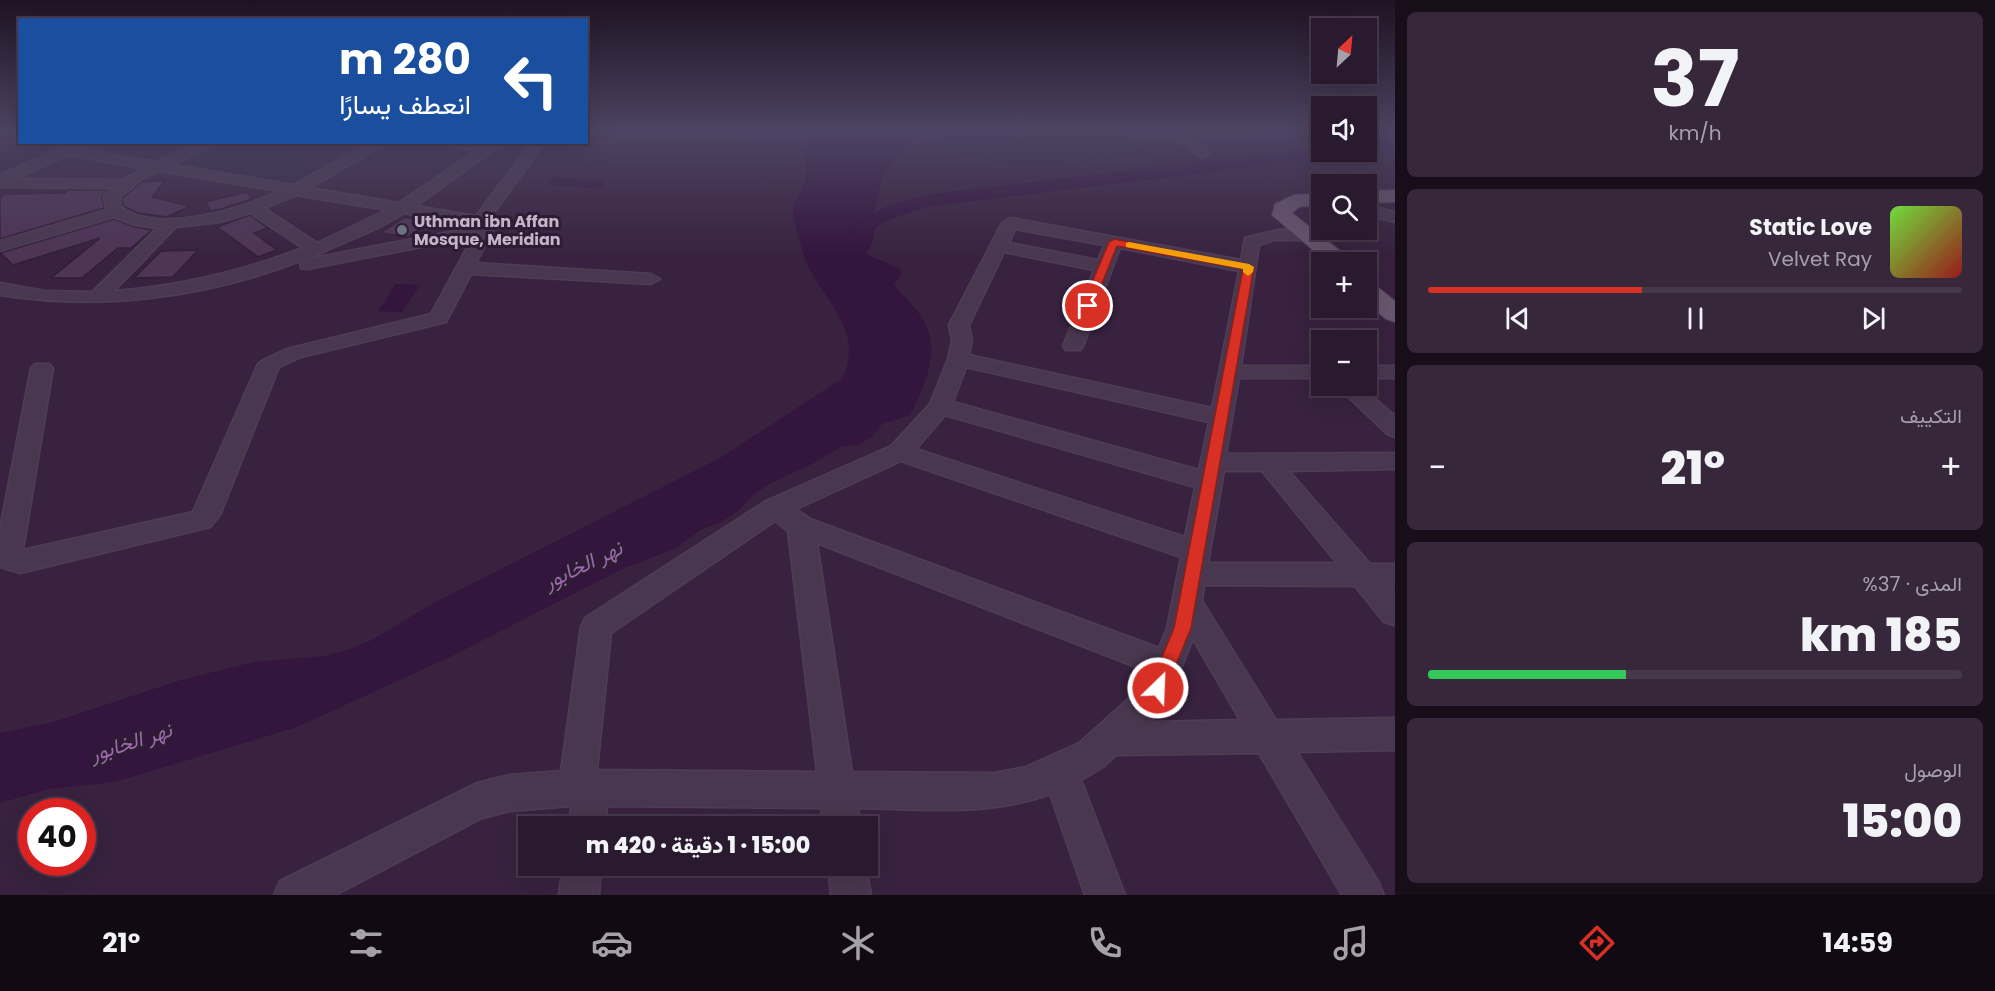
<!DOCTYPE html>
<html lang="ar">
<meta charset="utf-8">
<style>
:root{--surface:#2a1a2f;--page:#36273b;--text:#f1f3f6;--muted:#a5a1aa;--line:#46384b;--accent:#d93025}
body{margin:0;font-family:Poppins,Vazirmatn,sans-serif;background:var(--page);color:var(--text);direction:rtl;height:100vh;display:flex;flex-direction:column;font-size:22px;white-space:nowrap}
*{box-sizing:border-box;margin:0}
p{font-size:20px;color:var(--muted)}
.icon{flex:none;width:33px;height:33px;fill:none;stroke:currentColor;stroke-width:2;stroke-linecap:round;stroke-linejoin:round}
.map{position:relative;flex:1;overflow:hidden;direction:ltr}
.panel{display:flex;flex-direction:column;gap:12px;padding:12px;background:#170e1a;width:600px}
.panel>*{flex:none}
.guide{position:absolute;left:18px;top:18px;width:570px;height:126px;border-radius:0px;box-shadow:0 6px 24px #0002,0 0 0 2px var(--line);direction:rtl;background:#1a4fa0;color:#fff;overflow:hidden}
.needle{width:39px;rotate:26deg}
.fabs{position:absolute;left:1311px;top:18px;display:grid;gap:12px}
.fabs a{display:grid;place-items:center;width:66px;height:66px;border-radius:0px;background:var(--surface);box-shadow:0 6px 24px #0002,0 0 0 2px var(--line);font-size:30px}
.speed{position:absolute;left:18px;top:798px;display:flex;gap:12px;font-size:30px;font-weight:700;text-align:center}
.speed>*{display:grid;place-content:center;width:78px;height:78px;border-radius:50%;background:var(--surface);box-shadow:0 6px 24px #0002,0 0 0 2px var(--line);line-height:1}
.speed .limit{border:9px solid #d22;background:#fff;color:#111}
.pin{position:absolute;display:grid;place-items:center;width:51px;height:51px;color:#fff;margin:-26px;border:3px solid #fff;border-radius:50%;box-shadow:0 2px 6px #0007}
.me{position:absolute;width:66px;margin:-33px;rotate:24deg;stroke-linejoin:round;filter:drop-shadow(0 0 4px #0008)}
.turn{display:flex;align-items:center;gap:21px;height:126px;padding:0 18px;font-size:27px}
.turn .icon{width:78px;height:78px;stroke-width:2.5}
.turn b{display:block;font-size:42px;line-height:51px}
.big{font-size:45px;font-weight:800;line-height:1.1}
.panel .widget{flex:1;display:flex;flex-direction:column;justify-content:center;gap:9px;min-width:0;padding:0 21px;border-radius:9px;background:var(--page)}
.panel .dial{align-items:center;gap:0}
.dial b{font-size:78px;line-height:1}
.song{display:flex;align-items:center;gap:18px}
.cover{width:72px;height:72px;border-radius:9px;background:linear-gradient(135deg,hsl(100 70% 55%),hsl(0 70% 35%))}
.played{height:6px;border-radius:3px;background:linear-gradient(90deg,var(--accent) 40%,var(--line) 40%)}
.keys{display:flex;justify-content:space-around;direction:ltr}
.heat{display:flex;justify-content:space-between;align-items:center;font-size:33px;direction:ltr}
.charge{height:9px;border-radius:4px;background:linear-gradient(90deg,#34c759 37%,var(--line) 0)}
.trip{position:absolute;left:518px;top:816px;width:360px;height:60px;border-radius:0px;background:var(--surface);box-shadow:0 6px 24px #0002,0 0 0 2px var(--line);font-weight:800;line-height:60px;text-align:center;direction:rtl}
.dock{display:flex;height:96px;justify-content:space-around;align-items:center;background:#110a13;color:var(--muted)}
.dock .icon{width:42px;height:42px}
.dock .current{color:var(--accent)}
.dock b{font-size:27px;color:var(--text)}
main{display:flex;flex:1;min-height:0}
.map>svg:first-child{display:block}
</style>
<main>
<section class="panel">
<div class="widget dial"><b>37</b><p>km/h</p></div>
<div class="widget">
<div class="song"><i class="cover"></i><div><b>Static Love</b><p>Velvet Ray</p></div></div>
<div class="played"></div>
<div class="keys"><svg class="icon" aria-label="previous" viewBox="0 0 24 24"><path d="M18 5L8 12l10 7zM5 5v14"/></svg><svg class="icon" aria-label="pause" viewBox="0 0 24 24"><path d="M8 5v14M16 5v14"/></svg><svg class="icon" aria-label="next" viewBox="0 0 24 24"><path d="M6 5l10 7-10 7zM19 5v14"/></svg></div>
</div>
<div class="widget"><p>التكييف</p>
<div class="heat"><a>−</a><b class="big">21°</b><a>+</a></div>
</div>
<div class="widget"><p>المدى · 37%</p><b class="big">185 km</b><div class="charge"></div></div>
<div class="widget"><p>الوصول</p><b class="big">15:00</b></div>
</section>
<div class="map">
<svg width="1395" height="895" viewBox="0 0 1395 895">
<rect width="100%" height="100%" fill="#38223f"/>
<g fill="#2d2540">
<path d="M 944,130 L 1121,130 L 1149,155 C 1106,158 967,177 941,140 Z"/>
<path d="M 206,149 C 234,153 294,138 311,168 L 330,167 L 292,188 L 167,166 Z"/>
</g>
<g fill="#34153d">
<path d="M 809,130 L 925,130 L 893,161 L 882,178 L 874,213 L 874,238 L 866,254 L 900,269 L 902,274 L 894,284 C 903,297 920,311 926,325 C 940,356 923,388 910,415 L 882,424 L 872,437 L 857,445 L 841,447 L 810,465 L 773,482 L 754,494 L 738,511 L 720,523 L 702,529 L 674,549 L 622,569 L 452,656 L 297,727 L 115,782 L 48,789 L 0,803 L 0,733 L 53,722 L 181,680 L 254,662 L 324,656 L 348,650 L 372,640 L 432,604 L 720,458 L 843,378 C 863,330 828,305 808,266 C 805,261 793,220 793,214 C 791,200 803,192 805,180 C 808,163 803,149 809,130 Z"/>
<polygon points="552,177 605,181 601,189 547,185"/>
<polygon points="396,284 420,285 402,312 378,311"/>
</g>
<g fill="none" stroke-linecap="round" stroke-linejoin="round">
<g fill="#34153d" fill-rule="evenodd">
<polygon points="1395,140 1395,150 1360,152 1366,152 1366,143"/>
<path d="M 1322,148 L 1322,152 L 1344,152 L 1335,157 L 933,206 C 912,212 879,219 866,238 C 861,245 862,253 857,260 L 841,260 L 838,255 C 852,212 891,204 931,194 Z"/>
</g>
</g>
<g fill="#4e3455" stroke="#301e36" stroke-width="1.5">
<polygon points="165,180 152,197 190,206 167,217 138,213 123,206 122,198 142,182"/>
<polygon points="69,190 107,190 102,196 104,208 0,239 0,198 6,194 65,193"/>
<polygon points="247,192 252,199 221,209 211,211 205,202"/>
<polygon points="250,215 268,228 254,233 277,250 258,257 217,227"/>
<polygon points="405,217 431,222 408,237 380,233"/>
<polygon points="114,219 135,227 152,230 131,248 118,248 82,278 51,278 100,238 13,265 0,253"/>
<polygon points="198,250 173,277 134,278 161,251"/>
</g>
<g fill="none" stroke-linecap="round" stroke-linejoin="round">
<defs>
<g id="minor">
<polygon points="1164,130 1277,130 1277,131 1271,135 1185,135 1207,151 1209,154 1202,158"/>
<path d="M 76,142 L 87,142 L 89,145 L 82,150 L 156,162 L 200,142 L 218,142 L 173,165 L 293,185 L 371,142 L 388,142 L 310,188 L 399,203 L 476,151 L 437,142 L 486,145 L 505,142 L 416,206 L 476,216 L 532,142 L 545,142 L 491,217 L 493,230 L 476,263 L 651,274 L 660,279 L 651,284 L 471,274 L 446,322 L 301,357 L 279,367 L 220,515 L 210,527 L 20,573 L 0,567 L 0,529 L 31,368 L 35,364 L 49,364 L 53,368 L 23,550 L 193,512 L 258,364 L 265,359 L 287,349 L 431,314 L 473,237 L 307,269 L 301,268 L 300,261 C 204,298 101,311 0,295 L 0,283 L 45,291 L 92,292 L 157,228 L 135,225 L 114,217 L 0,251 L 0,241 L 106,210 L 104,196 L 112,188 L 0,187 L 0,175 ZM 68,155 L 143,168 L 123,180 L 16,179 ZM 160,171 L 279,191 C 240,209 158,235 121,207 L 120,197 L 142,179 ZM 296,195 L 387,210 L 317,243 L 264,208 ZM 250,213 L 303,248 C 242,271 179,286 114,291 L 176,227 L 220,222 ZM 404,213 L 476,227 L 307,259 L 378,228 Z"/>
<polygon points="1366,205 1395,212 1395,222 1366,215"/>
<path d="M 1010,218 L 1241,260 L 1245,238 C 1260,234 1301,222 1312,235 L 1304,240 L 1274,240 L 1259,245 L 1241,366 L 1322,366 L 1322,378 L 1239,378 L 1226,454 L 1395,453 L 1395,469 L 1289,471 L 1370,564 L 1395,564 L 1395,586 L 1390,586 L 1395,592 L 1395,625 L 1384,622 L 1355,586 L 1204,585 L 1202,601 L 1276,720 L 1395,718 L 1395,750 L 1297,752 L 1378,881 L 1384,895 L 1342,895 L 1259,753 L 1116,755 L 1103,767 L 1081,780 L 1125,895 L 1085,895 L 1050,794 C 989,817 922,809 858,808 L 860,826 L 824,826 L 821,808 L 607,806 L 605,826 L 569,826 L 571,806 L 510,811 L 482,818 L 335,895 L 274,895 L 280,881 L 477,783 L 510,775 L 561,771 L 581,627 L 585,618 L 766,501 L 891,446 L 930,404 L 948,359 L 952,341 L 949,325 L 1002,223 ZM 1015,229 L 1104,245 L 1098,260 L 1009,243 ZM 1120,248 L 1239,271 L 1212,408 L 969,355 L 972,341 L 969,325 L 1004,252 L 1094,270 L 1063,346 L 1066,350 L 1080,350 L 1083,346 ZM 966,367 L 1209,422 L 1199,470 L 953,402 ZM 945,415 L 1195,487 L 1185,537 L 916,449 ZM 901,461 L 1181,557 L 1167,628 L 1159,648 L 810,519 L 796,509 ZM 1224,471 L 1262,471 L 1337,563 L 1208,563 ZM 775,521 L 788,531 L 817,772 L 597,770 L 611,633 ZM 817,543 L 1149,672 L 1127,700 L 1079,743 L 1026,767 L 994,773 L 852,772 ZM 1193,639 L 1240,720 L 1151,722 L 1169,698 Z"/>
<rect x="1366" y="366" width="29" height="12"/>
<polygon points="1337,386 1360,386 1395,416 1395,437 1387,434"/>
<polygon points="563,866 601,866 599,895 559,895"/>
<polygon points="828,866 866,866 871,895 831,895"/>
</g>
<g id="major">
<polygon points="1395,190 1395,202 1366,203 1366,191"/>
<polygon points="1322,193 1322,205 1299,207 1292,213 1348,257 1351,262 1327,262 1272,215 1275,204 1294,195"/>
<polygon points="1366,283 1375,285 1395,301 1395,322 1386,319 1366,303"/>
</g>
</defs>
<use href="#minor" stroke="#4f3d55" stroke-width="3"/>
<use href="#major" stroke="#4f3d55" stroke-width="2"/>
<use href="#minor" fill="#49374f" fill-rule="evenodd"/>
<use href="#major" fill="#69556f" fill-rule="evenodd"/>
</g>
<linearGradient id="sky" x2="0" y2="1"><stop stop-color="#1f1323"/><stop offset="0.51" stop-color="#4d4463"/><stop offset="1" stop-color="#4d4463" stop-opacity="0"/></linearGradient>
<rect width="1395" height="255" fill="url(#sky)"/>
<polygon fill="#d93025" stroke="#8d1f18" stroke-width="1.5" points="1114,239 1254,267 1191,628 1164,694 1158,697 1151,694 1149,688 1174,628 1243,269 1117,246 1093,306 1084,308 1082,306 1109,242"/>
<polygon fill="#f59e0b" points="1129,242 1249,264 1254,267 1253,272 1248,276 1243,272 1243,269 1126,247 1126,243"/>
<circle fill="#6b7280" stroke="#2e1c34" stroke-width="2" cx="402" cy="230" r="6"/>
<g text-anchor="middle" stroke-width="6" stroke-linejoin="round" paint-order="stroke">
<g font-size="16" font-weight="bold" fill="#c5b3ca" stroke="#2e1c34" text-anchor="start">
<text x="414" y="227">Uthman ibn Affan<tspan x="414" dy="18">Mosque, Meridian</tspan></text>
</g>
<g font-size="21" font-style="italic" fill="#9b6aab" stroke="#2e1c34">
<text transform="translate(583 565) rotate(-26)" y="7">نهر الخابور</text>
<text transform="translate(131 742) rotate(-18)" y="7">نهر الخابور</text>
</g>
</g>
</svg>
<div class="fabs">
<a><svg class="needle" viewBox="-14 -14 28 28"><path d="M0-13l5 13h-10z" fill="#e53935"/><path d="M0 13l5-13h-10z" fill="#a5a1aa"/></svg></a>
<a><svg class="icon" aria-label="sound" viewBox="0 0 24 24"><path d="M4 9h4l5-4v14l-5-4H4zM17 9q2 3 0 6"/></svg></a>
<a><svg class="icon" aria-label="search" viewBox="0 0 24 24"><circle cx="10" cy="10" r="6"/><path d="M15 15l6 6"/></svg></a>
<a>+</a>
<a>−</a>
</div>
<div class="speed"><div class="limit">40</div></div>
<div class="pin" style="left:1088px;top:306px;background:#d93025"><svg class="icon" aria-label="arrive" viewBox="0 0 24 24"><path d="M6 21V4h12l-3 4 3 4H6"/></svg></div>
<svg class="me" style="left:1158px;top:688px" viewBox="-20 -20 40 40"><circle r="17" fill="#d93025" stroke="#fff" stroke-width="3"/><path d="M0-11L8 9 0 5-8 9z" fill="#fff"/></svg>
<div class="trip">15:00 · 1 دقيقة · 420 m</div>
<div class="guide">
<div class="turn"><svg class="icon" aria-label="left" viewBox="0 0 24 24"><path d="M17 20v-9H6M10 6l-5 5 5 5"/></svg><div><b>280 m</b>انعطف يسارًا</div></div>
</div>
</div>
</main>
<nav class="dock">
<b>14:59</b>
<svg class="icon current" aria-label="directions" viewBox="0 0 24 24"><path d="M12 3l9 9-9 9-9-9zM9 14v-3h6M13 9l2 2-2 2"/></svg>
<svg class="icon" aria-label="music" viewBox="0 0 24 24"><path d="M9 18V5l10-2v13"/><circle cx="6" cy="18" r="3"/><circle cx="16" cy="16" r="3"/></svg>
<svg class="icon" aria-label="phone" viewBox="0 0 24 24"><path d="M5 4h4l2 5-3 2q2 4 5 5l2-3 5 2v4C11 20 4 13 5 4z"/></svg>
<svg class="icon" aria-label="climate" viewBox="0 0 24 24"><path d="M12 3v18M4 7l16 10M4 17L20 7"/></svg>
<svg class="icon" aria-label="car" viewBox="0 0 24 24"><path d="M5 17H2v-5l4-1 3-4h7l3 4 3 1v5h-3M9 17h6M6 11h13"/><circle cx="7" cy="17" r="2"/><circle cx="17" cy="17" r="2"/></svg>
<svg class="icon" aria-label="filters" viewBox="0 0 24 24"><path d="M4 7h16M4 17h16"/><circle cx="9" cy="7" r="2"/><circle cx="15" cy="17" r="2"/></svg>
<b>21°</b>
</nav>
